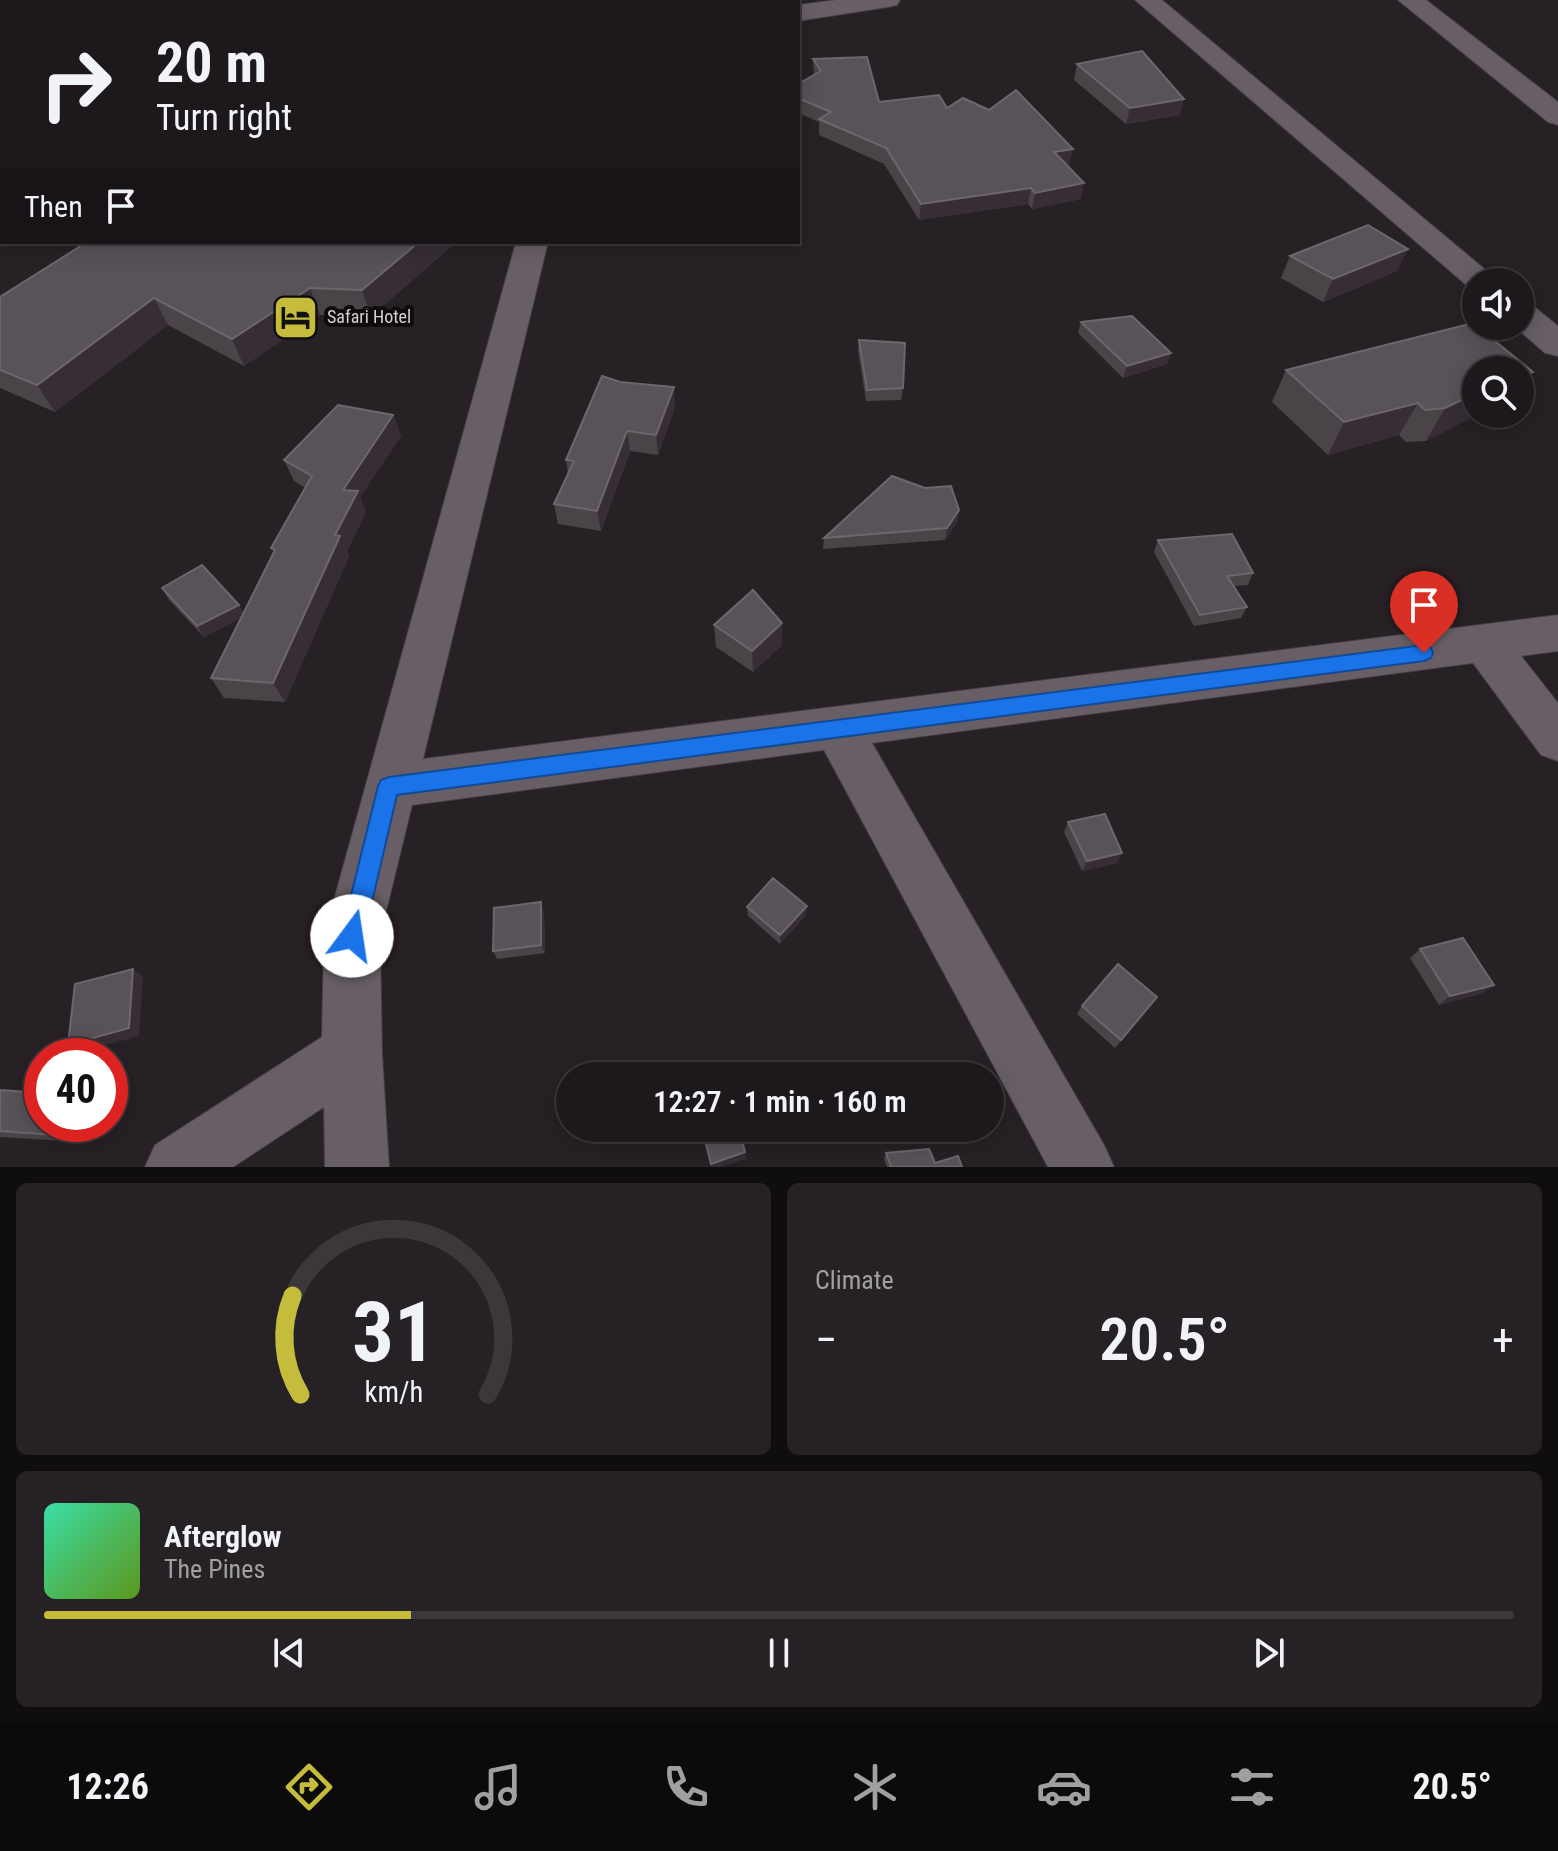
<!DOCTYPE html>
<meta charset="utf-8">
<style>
:root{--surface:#1d181c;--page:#252125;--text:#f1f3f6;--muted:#a0a0a3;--line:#3b373b;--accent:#c6bc3c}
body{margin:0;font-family:"Roboto Condensed",sans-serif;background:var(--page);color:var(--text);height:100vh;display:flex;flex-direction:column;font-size:30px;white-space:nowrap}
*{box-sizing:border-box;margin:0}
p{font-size:26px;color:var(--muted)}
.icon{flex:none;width:44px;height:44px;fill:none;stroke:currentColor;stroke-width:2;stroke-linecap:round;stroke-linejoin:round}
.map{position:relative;height:1167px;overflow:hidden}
.panel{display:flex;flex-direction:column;gap:16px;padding:16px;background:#100d0f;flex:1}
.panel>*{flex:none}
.banner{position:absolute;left:0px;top:0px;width:800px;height:244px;box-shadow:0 4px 20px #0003,0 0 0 2px var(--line);background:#1d181c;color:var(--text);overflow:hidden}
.tools{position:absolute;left:1462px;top:268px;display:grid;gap:16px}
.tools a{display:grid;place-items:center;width:72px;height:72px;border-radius:50%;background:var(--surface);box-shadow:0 4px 20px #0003,0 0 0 2px var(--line);font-size:40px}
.speed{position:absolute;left:24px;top:1038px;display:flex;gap:16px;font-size:40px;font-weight:700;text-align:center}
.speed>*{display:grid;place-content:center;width:104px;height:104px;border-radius:50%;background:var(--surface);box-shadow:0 4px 20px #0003,0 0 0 2px var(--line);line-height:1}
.speed .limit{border:12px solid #d22;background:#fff;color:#111}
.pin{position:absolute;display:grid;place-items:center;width:68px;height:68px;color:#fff;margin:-82px -34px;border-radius:50% 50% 50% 0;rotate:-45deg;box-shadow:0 0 8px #0007}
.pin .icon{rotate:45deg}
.me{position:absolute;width:88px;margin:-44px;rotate:14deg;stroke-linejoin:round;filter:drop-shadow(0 0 6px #0008)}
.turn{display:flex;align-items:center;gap:28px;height:168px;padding:0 24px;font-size:36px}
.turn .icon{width:104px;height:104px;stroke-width:2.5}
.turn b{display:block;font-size:56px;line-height:68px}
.then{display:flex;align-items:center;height:76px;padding:0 24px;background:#0003;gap:16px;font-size:30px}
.big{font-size:60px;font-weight:600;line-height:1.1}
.panel .tile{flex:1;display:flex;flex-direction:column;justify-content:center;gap:12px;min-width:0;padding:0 28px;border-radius:12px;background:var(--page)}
.panel .dial{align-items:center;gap:0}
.dial svg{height:208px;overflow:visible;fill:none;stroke:var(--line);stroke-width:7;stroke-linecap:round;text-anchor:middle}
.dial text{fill:var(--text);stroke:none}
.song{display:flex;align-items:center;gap:24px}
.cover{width:96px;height:96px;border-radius:12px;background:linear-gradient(135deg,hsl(160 70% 55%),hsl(90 70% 35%))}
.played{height:8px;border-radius:4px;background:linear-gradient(90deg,var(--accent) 25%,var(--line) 25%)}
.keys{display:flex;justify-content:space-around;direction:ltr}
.heat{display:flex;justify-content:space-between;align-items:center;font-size:44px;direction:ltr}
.panel .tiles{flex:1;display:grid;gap:16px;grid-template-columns:1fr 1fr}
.tile:last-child{grid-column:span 2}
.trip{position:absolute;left:556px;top:1062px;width:448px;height:80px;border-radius:40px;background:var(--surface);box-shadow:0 4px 20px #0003,0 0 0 2px var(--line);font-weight:600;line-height:80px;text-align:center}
.menu{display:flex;height:128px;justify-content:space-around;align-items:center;background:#0c0a0b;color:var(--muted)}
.menu .icon{width:56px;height:56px}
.menu .current{color:var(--accent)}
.menu b{font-size:36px;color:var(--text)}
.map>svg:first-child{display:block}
</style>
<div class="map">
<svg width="1558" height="1167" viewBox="0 0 1558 1167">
<rect width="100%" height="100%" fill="#272025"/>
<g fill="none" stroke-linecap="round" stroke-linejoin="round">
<defs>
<g id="minor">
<polygon points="153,0 179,0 180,2 154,2"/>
<rect x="580" y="0" width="24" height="2"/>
<polygon points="836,0 900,0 897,5 888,7 798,21 798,5"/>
<polygon points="1135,0 1162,0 1500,282 1476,282 1476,290 1471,289"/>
<polygon points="1398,0 1426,0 1558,102 1558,125 1548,122"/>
<rect x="0" y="160" width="2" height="18"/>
<polygon points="516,242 548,242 423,759 1558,615 1558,651 1521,656 1558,703 1558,761 1541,755 1473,663 872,743 1104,1145 1114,1167 1048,1167 824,750 412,805 380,936 382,1053 389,1167 325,1167 324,1107 233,1167 145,1167 155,1145 322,1037 324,936"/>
<polygon points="1520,302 1532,305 1558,326 1558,356 1545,353 1514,326 1520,326"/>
</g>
</defs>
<use href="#minor" stroke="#433d41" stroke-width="2"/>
<use href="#minor" fill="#675f65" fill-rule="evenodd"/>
</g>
<g fill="#4a4348">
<polygon points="346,0 512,0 511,2 350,2"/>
<polygon points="813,59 879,102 947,108 1069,165 1067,165 1081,199 1032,209 1028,204 919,220 884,164 819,135 819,122 798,113 798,84 814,75"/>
<polygon points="1077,64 1180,115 1126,124 1074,80"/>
<polygon points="87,242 454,242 452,246 371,316 320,315 244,366 168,325 55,412 0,388 0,297"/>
<polygon points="1290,256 1397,271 1323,302 1281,278"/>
<polygon points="1081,322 1171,353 1167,364 1123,378 1078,333"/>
<polygon points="1473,323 1533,372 1520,392 1520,370 1476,370 1476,414 1478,414 1426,441 1406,442 1399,435 1328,455 1272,402 1286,370"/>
<polygon points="859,340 903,388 901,400 866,401 858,351"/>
<polygon points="675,407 658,455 630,451 601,531 558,524 554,504 568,473 566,460"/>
<polygon points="393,415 401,436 360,497 366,512 347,551 349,556 285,702 224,698 211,678 241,618 204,637 169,600 162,588 239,605 243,613 274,552 271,548 305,488 294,481 284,460"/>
<polygon points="959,510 957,522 945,540 823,549 824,538"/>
<polygon points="1158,540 1253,573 1248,585 1234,586 1247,607 1241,618 1194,626 1154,552"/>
<polygon points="782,623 782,645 753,672 716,647 714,625"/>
<polygon points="1068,822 1117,863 1082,871 1064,832"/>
<polygon points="747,907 806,915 780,944 748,916"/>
<polygon points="544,912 545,953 497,959 493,951"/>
<polygon points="1420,949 1483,993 1439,1005 1410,958"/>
<polygon points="1151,1005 1115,1048 1077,1014 1082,1006"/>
<polygon points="0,1090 65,1141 0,1137"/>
<polygon points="886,1153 935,1163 962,1167 887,1167 884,1159"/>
</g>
<g fill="#362e34">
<polygon points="383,0 408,0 409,2 378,2"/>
<polygon points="501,0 512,0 511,2 500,2"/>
<polygon points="2,19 2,39 0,40 0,20"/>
<polygon points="1184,99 1180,115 1126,124 1130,108"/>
<polygon points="1073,149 1069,165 1051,168 1054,152"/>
<polygon points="1084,183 1081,199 1032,209 1035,193"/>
<polygon points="1031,188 1028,204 919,220 921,204"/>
<polygon points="419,242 454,242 452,246 371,316 362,290"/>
<polygon points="1408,249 1397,271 1323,302 1333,279"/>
<polygon points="310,288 320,315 244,366 232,339"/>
<polygon points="154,298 168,325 55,412 37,385"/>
<polygon points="1171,353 1167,364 1123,378 1127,366"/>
<polygon points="1533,372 1520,392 1520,376"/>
<polygon points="674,387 675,407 658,455 656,435"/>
<polygon points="1476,393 1476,414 1478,414 1426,441 1445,408"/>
<polygon points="1418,403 1399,435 1328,455 1344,422"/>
<polygon points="393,415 401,436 360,497 366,512 347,551 349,556 285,702 273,683 335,535 343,490"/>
<polygon points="627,431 630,451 601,531 597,511"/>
<polygon points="959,510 957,522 945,540 947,528"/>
<polygon points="239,605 245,616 204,637 197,626"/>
<polygon points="782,623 782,645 753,672 752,651"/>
<polygon points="1122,853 1117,863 1082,871 1087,861"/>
<polygon points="541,902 544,912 545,953 541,945"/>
<polygon points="807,906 806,915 780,944 780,935"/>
<polygon points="133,969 143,977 139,1036 80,1052 68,1045"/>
<polygon points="1494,985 1483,993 1439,1005 1450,996"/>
<polygon points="57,1124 72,1124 65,1141 53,1135"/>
<polygon points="745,1152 746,1159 720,1167 711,1167 711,1164"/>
</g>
<g fill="#595258" stroke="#6d666b" stroke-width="2">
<polygon points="0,0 68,0 71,2 2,2 2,19 0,20"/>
<polygon points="369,0 383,0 378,2 372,2"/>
<polygon points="422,0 501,0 500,2 425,2"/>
<polygon points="1142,51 1184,99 1130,108 1077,64"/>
<polygon points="867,57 879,102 939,95 947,108 963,98 989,110 1016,90 1073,149 1054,152 1084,183 1035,193 1031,188 921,204 886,148 819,119 831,112 798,98 798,84 821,71 813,59"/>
<polygon points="1368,225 1408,249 1333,279 1290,256"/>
<polygon points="87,242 419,242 362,290 310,288 232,339 154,298 37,385 0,370 0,297"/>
<polygon points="1132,316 1171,353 1127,366 1081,322"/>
<polygon points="1473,323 1533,372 1520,376 1520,370 1476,370 1476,393 1445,408 1425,410 1418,403 1344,422 1286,370"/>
<polygon points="859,340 905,343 903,388 867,390"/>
<polygon points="602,376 620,382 674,387 656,435 627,431 597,511 554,504 574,461 566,460"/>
<polygon points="338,405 393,415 343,490 358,491 335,535 340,536 273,683 211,678 275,550 271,548 312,476 284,460"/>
<polygon points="892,476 925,488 951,486 959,510 947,528 824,538"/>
<polygon points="1232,534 1253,573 1227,576 1247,607 1200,615 1158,540"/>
<polygon points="202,565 239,605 197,626 162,588"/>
<polygon points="753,590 782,623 752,651 714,625"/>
<polygon points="1105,814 1122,853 1087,861 1068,822"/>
<polygon points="773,878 807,906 780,935 747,907"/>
<polygon points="541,902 541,945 493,951 494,908"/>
<polygon points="1463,938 1494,985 1450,996 1420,949"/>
<polygon points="1118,964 1157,997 1121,1040 1082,1006"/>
<polygon points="133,969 129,1028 68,1045 75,984"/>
<polygon points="721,1061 725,1076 689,1076 688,1070"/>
<polygon points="0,1090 42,1093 42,1124 57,1124 53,1135 0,1131"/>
<polygon points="702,1128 739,1128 745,1152 711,1164"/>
<polygon points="929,1149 935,1163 958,1156 962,1167 891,1167 886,1153"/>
</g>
<polygon fill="#1a73e8" stroke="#114b97" stroke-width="2" points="1424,645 1431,648 1433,653 1431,658 1424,661 397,795 364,936 360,944 352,947 344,944 341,936 378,786 381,780 389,777"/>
<defs>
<symbol id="hotel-square" viewBox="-11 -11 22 22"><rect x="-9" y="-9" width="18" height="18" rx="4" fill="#c6bc3c" stroke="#0e0b0d"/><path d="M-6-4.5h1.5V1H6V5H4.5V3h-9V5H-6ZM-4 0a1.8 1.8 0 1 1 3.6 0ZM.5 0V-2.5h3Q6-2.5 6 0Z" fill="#111"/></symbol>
</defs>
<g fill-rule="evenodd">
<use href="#hotel-square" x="270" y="292" width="51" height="51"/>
</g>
<g text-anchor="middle" stroke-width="8" stroke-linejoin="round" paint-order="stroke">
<g font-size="18" fill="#d5d0d4" stroke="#0e0b0d" text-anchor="start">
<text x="327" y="323">Safari Hotel</text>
</g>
</g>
</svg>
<div class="tools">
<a><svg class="icon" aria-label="sound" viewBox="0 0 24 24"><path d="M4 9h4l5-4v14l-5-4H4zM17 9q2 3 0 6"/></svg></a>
<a><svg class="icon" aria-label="search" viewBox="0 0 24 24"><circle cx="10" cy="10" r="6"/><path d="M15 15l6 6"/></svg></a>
</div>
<div class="speed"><div class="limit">40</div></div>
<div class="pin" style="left:1424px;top:653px;background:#d93025"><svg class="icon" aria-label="arrive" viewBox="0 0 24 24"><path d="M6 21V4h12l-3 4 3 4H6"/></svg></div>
<svg class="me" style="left:352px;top:936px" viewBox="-20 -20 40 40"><circle r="19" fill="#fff"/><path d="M0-13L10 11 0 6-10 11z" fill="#1a73e8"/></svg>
<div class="trip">12:27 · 1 min · 160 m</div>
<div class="banner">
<div class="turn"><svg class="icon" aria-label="right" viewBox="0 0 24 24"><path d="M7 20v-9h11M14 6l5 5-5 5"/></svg><div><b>20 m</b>Turn right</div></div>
<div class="then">Then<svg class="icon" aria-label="arrive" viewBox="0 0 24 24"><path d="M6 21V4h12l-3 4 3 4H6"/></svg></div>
</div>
</div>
<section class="panel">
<div class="tiles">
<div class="tile dial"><svg viewBox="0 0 100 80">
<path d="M14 69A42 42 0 1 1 86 69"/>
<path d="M14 69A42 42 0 0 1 11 31" stroke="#c6bc3c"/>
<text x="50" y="56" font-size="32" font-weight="700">31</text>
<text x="50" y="72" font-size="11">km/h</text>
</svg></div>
<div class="tile"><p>Climate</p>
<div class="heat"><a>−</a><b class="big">20.5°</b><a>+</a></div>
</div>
<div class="tile">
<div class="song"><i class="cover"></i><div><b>Afterglow</b><p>The Pines</p></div></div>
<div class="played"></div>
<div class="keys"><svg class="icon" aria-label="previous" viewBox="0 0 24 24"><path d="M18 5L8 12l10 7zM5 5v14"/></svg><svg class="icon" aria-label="pause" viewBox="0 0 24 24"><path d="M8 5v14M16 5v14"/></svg><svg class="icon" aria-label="next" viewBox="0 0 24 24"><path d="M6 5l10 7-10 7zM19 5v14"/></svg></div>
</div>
</div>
</section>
<nav class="menu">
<b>12:26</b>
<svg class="icon current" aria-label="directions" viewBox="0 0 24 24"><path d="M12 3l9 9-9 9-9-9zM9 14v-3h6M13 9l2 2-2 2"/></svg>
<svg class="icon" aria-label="music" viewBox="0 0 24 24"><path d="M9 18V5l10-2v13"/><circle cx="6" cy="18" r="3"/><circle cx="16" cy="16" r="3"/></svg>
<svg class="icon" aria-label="phone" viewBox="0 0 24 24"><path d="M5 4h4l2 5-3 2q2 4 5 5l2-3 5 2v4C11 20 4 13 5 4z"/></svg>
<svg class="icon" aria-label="climate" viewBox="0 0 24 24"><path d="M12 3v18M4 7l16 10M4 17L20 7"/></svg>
<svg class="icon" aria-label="car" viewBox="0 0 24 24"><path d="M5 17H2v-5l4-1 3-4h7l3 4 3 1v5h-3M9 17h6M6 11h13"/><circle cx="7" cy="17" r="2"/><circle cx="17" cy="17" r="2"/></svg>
<svg class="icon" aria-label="filters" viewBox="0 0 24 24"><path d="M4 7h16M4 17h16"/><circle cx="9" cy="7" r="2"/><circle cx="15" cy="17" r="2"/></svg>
<b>20.5°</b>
</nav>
